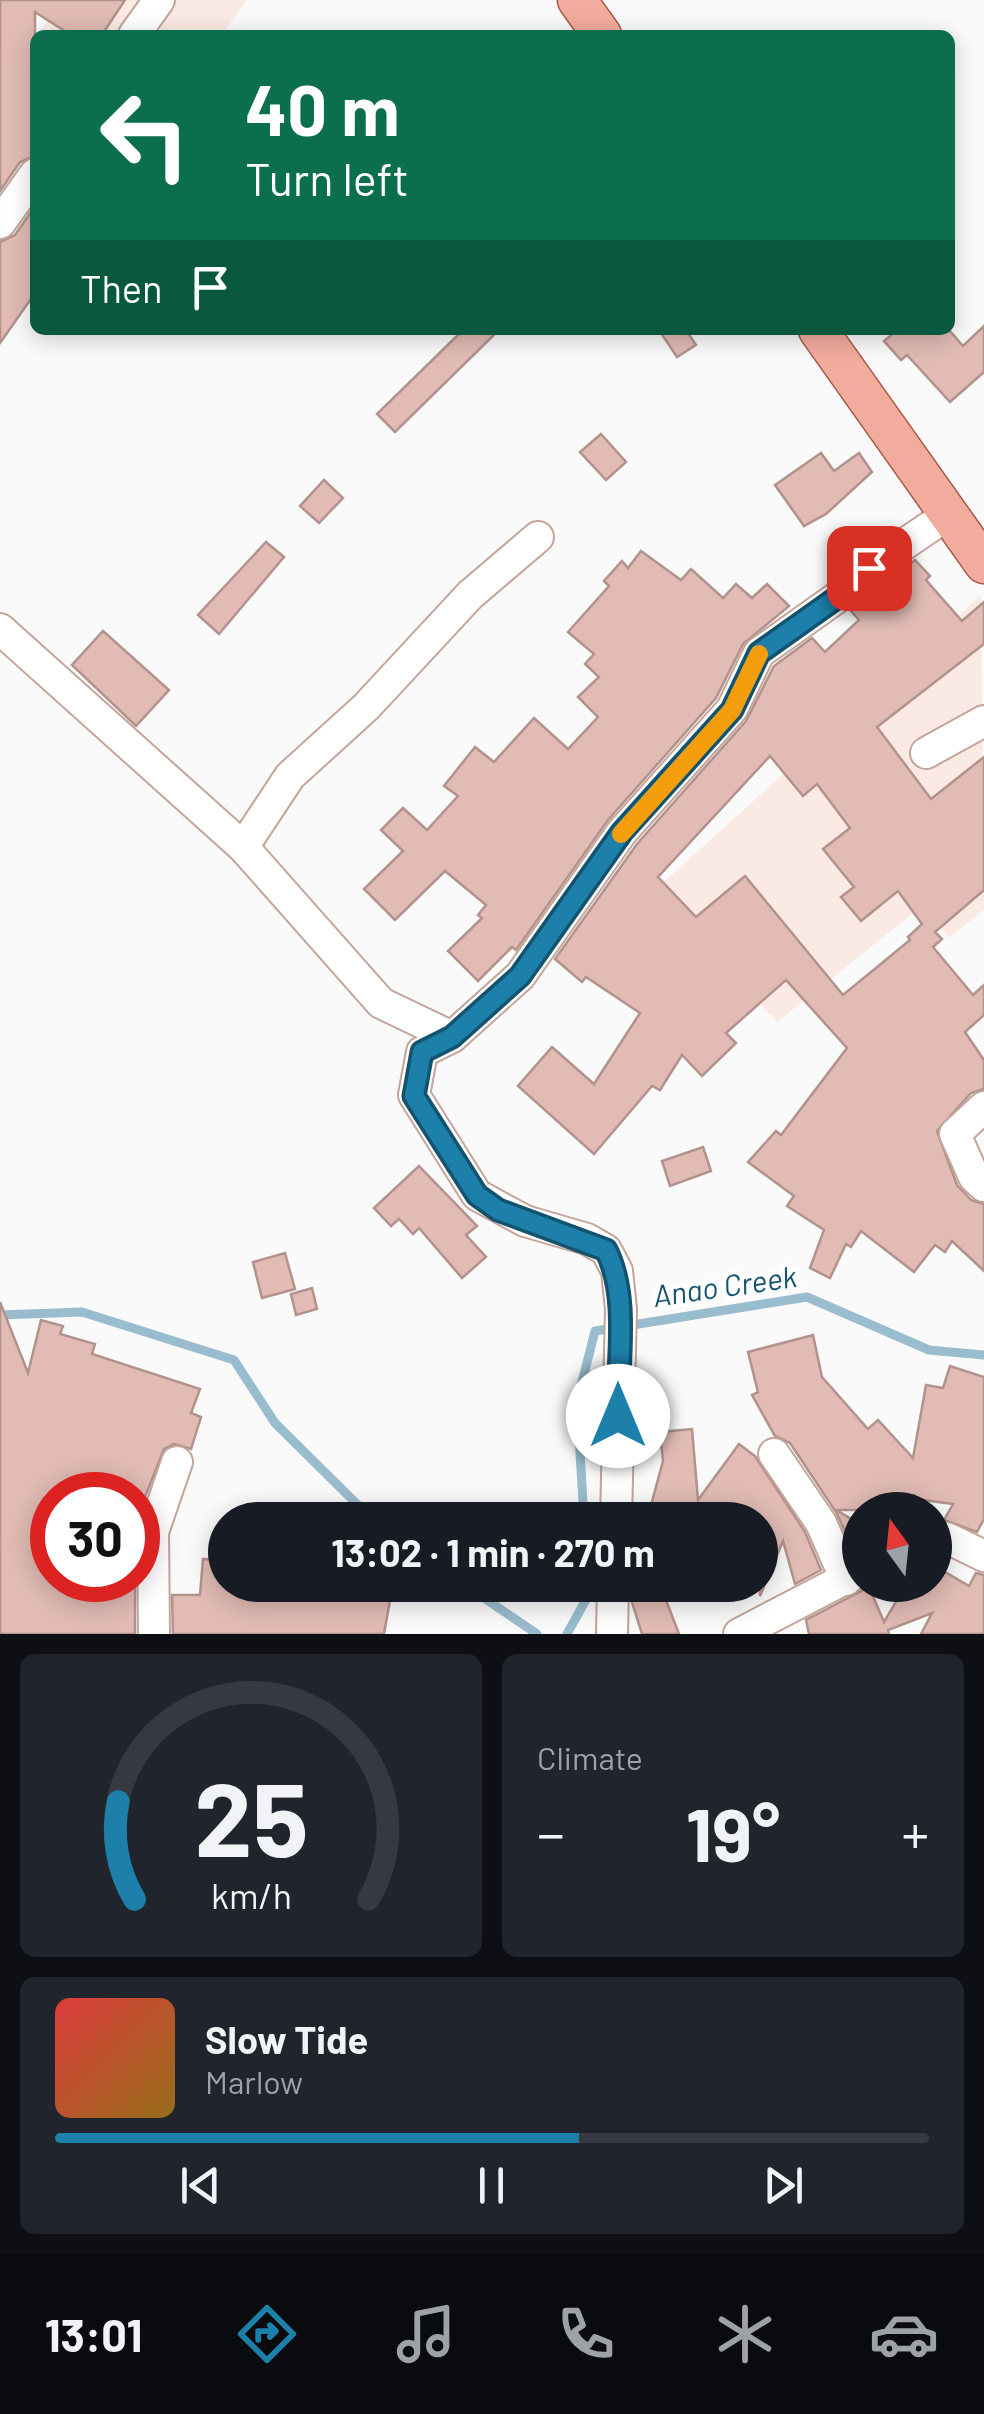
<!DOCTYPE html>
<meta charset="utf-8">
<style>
:root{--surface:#171b24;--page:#20242c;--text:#f1f3f6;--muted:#9ea1a6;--line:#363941;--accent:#1d80ab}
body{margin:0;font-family:Barlow,sans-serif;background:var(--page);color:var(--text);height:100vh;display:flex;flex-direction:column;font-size:38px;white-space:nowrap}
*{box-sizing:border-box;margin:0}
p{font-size:32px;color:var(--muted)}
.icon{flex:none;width:55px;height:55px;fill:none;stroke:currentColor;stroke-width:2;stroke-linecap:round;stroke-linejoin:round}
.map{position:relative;height:1634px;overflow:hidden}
.panel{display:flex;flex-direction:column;gap:20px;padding:20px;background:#0d0f14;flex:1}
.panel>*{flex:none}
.top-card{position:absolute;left:30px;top:30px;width:925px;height:305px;border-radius:15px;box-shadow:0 5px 25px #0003;background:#0b6e4f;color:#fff;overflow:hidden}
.needle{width:65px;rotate:345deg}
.buttons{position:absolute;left:842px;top:1492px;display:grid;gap:20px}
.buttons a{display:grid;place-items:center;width:110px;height:110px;border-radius:50%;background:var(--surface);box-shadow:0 5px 25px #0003;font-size:50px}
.speed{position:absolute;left:30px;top:1472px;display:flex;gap:20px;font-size:50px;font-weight:700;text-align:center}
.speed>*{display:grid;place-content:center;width:130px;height:130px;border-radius:50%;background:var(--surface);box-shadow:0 5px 25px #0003;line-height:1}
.speed .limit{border:15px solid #d22;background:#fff;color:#111}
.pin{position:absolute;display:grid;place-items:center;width:85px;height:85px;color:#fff;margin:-42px;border-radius:20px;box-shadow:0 5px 15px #0006}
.me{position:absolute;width:110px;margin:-55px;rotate:0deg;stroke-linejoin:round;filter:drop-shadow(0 0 8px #0008)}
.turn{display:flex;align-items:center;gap:35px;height:210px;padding:0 50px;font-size:45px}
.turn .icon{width:130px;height:130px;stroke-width:2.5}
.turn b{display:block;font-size:70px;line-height:85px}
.then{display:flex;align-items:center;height:95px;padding:0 50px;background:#0003;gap:20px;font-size:38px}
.big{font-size:75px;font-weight:700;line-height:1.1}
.panel .tile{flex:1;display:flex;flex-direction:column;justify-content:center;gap:15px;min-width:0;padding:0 35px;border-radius:15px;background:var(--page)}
.panel .dial{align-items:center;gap:0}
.dial svg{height:260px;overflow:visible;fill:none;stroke:var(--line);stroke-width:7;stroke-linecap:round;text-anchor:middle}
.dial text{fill:var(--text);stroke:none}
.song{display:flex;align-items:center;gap:30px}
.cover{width:120px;height:120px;border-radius:15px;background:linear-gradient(135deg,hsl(0 70% 55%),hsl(40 70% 35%))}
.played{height:10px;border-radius:5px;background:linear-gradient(90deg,var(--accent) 60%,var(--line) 60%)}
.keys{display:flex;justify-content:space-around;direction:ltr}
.heat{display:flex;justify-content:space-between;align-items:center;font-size:55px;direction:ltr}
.panel .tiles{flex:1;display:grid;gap:20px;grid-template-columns:1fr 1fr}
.tile:last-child{grid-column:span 2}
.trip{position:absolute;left:208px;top:1502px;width:570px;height:100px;border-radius:50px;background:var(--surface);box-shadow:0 5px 25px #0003;font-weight:700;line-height:100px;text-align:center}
.tabs{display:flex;height:160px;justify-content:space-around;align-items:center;background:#090b0e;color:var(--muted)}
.tabs .icon{width:70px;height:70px}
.tabs .on{color:var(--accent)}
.tabs b{font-size:45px;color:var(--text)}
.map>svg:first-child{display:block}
</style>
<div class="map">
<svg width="984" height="1634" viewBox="0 0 984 1634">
<rect width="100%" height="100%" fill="#fafafa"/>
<g fill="#fbeae4">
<polygon points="62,0 247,0 222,35 38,35"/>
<polygon points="981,595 984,910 949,938 922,906 777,1022 655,890"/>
</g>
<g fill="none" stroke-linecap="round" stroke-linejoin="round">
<g stroke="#99bcce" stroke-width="9">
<polyline points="0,1315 82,1312 234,1360 275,1423 373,1520"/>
<polyline points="584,1520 577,1402 595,1331 807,1297 929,1350 984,1355"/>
<polyline points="465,1585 537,1634"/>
<polyline points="567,1634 588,1596 588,1585"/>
</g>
</g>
<g fill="#e1bbb4" stroke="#b2928c" stroke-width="2.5" fill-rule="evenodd">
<polygon points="0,0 125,0 102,35 71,35 35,12 35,156 20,162 0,191"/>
<polygon points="35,206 35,293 0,343 0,242 15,235"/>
<polygon points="984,326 984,372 950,402 907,355 901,360 884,341 897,330 949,330 963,346"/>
<polygon points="463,330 499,330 395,432 377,414"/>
<polygon points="659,330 686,330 696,345 677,357"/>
<polygon points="601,434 626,462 606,480 580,452"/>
<polygon points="821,453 834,471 859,453 872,472 826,514 804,526 775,485"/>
<polygon points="324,480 343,498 319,523 300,506"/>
<polygon points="266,542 284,557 219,634 198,615"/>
<polygon points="641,551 681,580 691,569 723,598 736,584 752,598 767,584 789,606 743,644 716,698 608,820 516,950 512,947 478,981 448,951 482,918 478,915 486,905 445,871 395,920 364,889 403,851 381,830 403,808 427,830 458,796 444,786 475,747 494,762 534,718 568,749 598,717 578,697 599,677 585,664 594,654 568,632 609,586 604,581 622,561 628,568"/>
<path d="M 915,560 L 930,576 L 926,580 L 962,621 L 984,602 L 984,644 L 877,727 L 931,799 L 984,757 L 984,890 L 935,932 L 942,939 L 933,947 L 973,995 L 984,985 L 984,1015 L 965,1032 L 984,1060 L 984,1089 L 971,1093 L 937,1131 L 957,1185 L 971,1200 L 984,1204 L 984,1271 L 952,1241 L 945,1252 L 935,1245 L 914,1272 L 861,1231 L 851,1247 L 846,1244 L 830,1278 L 810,1268 L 824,1230 L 787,1206 L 794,1196 L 748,1162 L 776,1131 L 781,1135 L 847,1048 L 786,980 L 726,1033 L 736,1043 L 702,1076 L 682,1055 L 660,1090 L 652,1086 L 594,1154 L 518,1086 L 552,1047 L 594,1084 L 640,1013 L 586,977 L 582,982 L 555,959 L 637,844 L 746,721 L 774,666 L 812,638 L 825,652 L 859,620 L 850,610 ZM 770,756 L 803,796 L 817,784 L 850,828 L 823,849 L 854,887 L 841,897 L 861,921 L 898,891 L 922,924 L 908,937 L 910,940 L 843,995 L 745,876 L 696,917 L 658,877 Z"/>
<polygon points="103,631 169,690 136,726 72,665"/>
<polygon points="703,1147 711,1171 670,1186 662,1161"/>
<polygon points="419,1166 477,1226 466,1235 486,1257 462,1278 419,1228 413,1234 399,1219 391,1226 374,1208"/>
<polygon points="285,1253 295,1289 262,1298 253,1262"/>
<polygon points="312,1288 317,1309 296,1315 291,1294"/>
<polygon points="0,1302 28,1373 41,1320 63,1326 60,1334 95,1344 92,1354 200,1389 191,1413 201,1417 191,1449 174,1444 164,1449 145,1497 52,1495 52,1580 135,1580 135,1634 0,1634"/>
<polygon points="813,1335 822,1377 868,1429 878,1420 913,1458 926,1385 943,1388 950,1366 984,1377 984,1519 977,1532 944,1520 953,1504 885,1495 892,1510 836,1510 860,1524 860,1552 855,1553 836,1512 790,1443 775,1436 752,1395 758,1392 748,1352"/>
<polygon points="692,1429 698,1500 739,1444 755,1456 805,1532 821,1570 795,1584 783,1541 760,1596 760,1520 647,1520 663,1461 660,1432"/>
<polygon points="203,1559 225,1560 225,1585 365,1585 392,1589 384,1634 173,1634 172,1595 200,1595"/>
<polygon points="935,1566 969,1586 976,1573 984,1575 984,1634 921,1634 932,1613 888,1630 889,1634 809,1634 806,1620 869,1587 884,1622 906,1585 935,1585"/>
<polygon points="661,1587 679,1634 642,1634 631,1599"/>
</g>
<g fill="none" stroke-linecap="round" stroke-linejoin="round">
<defs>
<g id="minor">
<polyline points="134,35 159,0"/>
<polyline points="0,223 35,174"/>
<polyline points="0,629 243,847 381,1003 452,1037"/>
<polyline points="926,753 984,721"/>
<polyline points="243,847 290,776 366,707 470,595 538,537"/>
<polyline points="984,1107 955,1134 974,1177 984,1186"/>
<polyline points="774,1454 821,1523 846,1580"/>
<polyline points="616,1520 621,1309 617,1271 606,1250 587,1239 525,1221 477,1195 414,1095 422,1052 452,1037 520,976 622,832 732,709 759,653 835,599 869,568 949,514"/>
<polyline points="935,1540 947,1538 984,1556"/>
<polyline points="154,1634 153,1532 177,1462"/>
<polyline points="612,1634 613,1585"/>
<polyline points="739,1634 860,1571"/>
</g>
<g id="major">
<polyline points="577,0 602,35"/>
<polyline points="818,330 984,564"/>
</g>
</defs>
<use href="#minor" stroke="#c3a599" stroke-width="34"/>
<use href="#major" stroke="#a85947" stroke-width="41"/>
<use href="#minor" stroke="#fff" stroke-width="30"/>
<use href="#major" stroke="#f2ac9d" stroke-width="38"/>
</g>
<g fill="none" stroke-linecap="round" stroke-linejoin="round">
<defs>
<path id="route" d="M 618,1416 C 617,1363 630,1297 606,1250 L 498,1210 L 477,1195 L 414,1096 L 422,1052 L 452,1037 L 520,976 L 622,832 L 732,710 L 759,653 L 835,599 L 869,568"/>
</defs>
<use href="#route" stroke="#13536f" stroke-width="25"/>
<use href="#route" stroke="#1d80ab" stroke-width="18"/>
<polyline stroke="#f59e0b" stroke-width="18" points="621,834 732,710 759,654"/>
</g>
<g text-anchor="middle" stroke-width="9" stroke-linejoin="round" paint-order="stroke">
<g font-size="30" font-style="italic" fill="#15546f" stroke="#fff">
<text transform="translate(725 1287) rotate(-8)" y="10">Anao Creek</text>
</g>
</g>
</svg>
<div class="buttons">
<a><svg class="needle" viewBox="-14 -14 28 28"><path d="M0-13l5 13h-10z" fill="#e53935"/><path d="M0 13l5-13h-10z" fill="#9ea1a6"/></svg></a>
</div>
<div class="speed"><div class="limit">30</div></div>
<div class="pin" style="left:869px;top:568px;background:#d93025"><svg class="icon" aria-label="arrive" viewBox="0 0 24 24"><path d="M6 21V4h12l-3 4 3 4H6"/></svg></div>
<svg class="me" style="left:618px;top:1416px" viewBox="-20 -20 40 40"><circle r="19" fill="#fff"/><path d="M0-13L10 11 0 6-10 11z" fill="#1d80ab"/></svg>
<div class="trip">13:02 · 1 min · 270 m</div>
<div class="top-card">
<div class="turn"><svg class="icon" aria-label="left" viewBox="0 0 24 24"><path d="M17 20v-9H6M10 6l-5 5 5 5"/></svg><div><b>40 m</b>Turn left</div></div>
<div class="then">Then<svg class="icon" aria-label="arrive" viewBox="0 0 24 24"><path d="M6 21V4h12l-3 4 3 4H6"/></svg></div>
</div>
</div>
<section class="panel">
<div class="tiles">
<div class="tile dial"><svg viewBox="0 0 100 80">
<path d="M14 69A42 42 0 1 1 86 69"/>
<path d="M14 69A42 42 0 0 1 9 39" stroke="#1d80ab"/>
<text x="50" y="56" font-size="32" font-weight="700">25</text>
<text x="50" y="72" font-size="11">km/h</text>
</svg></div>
<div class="tile"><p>Climate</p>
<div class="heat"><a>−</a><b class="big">19°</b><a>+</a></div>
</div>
<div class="tile">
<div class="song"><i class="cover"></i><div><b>Slow Tide</b><p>Marlow</p></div></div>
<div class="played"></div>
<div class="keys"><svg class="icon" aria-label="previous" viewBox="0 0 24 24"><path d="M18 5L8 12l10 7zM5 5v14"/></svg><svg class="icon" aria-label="pause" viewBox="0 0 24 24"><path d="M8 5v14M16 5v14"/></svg><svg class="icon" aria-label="next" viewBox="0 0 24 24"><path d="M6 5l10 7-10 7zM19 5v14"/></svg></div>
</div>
</div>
</section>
<nav class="tabs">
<b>13:01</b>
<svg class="icon on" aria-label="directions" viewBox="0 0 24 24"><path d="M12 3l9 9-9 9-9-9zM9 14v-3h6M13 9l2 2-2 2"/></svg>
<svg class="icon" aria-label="music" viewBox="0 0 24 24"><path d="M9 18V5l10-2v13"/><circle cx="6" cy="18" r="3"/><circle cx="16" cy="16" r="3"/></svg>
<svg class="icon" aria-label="phone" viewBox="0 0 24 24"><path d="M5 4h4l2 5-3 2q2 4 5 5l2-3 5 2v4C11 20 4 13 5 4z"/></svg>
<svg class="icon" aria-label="climate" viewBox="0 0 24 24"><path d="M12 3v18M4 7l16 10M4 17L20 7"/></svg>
<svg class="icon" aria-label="car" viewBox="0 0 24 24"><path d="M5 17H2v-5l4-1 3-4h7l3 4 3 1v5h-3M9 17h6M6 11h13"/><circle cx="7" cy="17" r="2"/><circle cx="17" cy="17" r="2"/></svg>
</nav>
